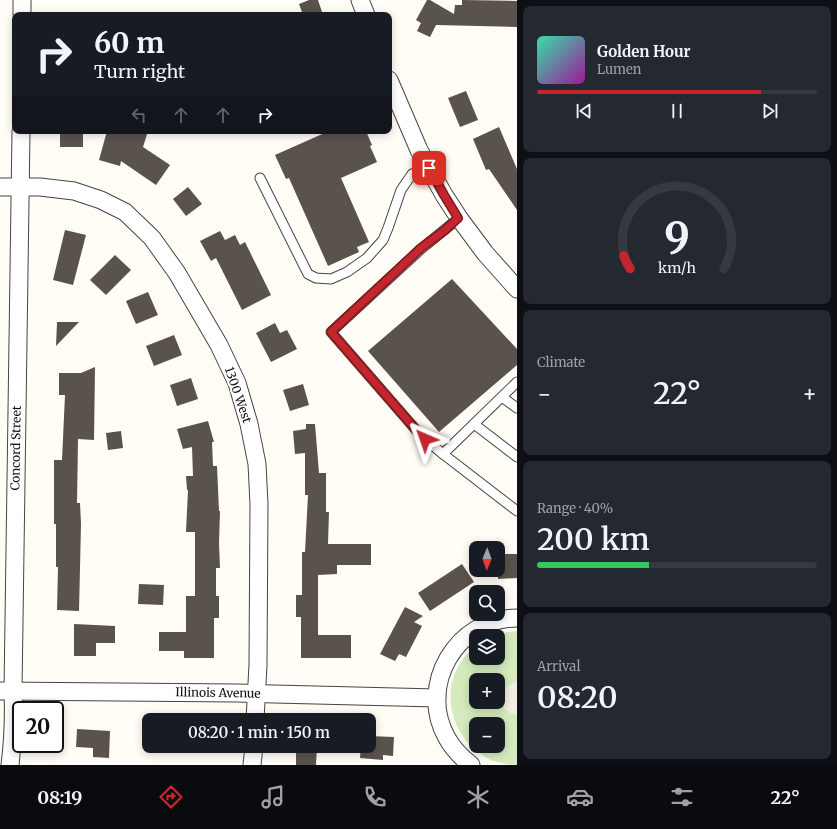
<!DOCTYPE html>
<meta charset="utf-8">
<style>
:root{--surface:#171b24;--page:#242831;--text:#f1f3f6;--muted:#9ea1a6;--line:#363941;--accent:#c4262e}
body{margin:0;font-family:Merriweather,serif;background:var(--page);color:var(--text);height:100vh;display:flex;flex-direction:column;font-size:15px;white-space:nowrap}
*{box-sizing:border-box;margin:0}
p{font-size:13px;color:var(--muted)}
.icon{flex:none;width:22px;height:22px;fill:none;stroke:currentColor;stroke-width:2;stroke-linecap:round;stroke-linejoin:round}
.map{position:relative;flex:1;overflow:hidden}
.drawer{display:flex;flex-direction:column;gap:6px;padding:6px;background:#0d0f14;width:320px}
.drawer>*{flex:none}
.banner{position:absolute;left:12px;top:12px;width:380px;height:122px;border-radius:8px;box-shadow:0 2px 10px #0003;background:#171b24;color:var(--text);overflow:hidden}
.needle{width:26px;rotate:181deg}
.buttons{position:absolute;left:469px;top:541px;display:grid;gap:8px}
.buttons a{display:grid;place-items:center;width:36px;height:36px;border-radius:8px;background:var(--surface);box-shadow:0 2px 10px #0003;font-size:20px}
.speed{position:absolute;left:12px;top:701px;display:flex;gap:8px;font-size:20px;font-weight:700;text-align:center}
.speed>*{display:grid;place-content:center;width:52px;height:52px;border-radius:50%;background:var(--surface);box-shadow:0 2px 10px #0003;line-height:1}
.speed .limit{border:2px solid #111;border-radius:6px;background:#fff;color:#111}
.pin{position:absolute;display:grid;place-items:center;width:34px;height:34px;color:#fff;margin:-17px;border-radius:8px;box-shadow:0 2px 6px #0006}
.me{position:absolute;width:44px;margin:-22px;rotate:317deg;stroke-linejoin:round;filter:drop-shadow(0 0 3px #0008)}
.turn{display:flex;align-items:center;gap:14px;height:84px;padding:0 16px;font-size:18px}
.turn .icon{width:52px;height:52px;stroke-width:2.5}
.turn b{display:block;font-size:28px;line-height:34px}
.lanes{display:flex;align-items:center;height:38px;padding:0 16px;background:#0003;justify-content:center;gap:20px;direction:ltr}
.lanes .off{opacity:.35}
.big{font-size:30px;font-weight:600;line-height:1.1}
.drawer .tile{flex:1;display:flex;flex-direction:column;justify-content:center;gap:6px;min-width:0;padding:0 14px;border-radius:8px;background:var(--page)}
.drawer .dial{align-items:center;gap:0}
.dial svg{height:104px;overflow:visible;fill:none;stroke:var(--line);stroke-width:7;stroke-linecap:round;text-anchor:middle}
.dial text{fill:var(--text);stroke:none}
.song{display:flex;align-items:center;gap:12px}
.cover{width:48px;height:48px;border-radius:6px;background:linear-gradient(135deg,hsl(160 70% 55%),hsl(300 70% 35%))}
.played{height:4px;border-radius:2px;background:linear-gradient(90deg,var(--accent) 80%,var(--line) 80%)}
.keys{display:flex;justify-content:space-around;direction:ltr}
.heat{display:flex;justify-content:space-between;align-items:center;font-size:22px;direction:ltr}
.charge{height:6px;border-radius:3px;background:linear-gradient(90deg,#34c759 40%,var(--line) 0)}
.trip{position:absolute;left:142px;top:713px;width:234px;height:40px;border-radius:8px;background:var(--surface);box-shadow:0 2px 10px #0003;font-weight:600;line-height:40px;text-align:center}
.dock{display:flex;height:64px;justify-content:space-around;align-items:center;background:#090b0e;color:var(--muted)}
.dock .icon{width:28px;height:28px}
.dock .active{color:var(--accent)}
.dock b{font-size:18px;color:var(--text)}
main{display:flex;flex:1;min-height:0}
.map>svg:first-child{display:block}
</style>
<main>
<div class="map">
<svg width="517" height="765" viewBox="0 0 517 765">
<rect width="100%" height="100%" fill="#fffdf5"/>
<path fill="#d5ebbd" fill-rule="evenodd" d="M 517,631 L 517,765 C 455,765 426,684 476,646 L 476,658 L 498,658 L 498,636 L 493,636 L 507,632 ZM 476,680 L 498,680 L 498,702 L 476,702 ZM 476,724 L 498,724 L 498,746 L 476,746 Z"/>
<polygon fill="#f1ede2" points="517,682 517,715 512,714 505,709 503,705 502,697 505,688 513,683"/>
<g fill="#5a524d">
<polygon points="309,0 318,0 323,15 303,15 299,4"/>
<polygon points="427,0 430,0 454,14 455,5 462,5 462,0 517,1 517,27 436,25 430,37 417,31 421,23 416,20"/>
<polygon points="466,91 478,120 460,127 448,98"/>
<polygon points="499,127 517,169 517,210 489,169 486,170 473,139"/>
<rect x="60" y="131" width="23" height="16"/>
<polygon points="107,131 148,131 143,147 170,165 156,185 121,161 120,166 99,160"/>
<polygon points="329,131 366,131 372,145 370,146 377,162 341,178 369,242 357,247 359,252 328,266 289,178 286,179 275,155"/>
<polygon points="188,187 202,204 186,216 173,199"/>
<polygon points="65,230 86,235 73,285 53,280"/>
<polygon points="220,231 225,240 235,235 240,245 245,242 271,295 242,310 216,258 211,261 200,241"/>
<polygon points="115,255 131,270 106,295 90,280"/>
<polygon points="452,279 517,349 517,365 439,432 368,351"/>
<polygon points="148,292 158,315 136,324 126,301"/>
<polygon points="57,322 79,322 56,346"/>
<polygon points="275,323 280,333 287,330 297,349 271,362 256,333"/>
<polygon points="174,335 182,355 154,366 146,346"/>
<polygon points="95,367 94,440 78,439 77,503 80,503 81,524 79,611 57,610 58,567 56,567 56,524 54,524 54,460 62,460 65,395 59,395 59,373 81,373"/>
<polygon points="191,378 198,399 177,406 170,385"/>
<polygon points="303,384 309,405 290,411 283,390"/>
<polygon points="208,421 214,442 212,442 213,466 217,466 219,511 220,511 219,543 220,568 216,568 216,596 219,596 219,618 214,618 214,658 184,658 184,651 159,651 159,632 186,632 186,596 195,596 195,532 186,532 188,490 187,490 186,476 193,476 192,447 183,449 177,429"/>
<polygon points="306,424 315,424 319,473 326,473 326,512 329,512 328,544 371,544 371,565 337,565 337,574 318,575 318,635 351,635 351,658 301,658 301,617 296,617 296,595 302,595 302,552 305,552 308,495 305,495 305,453 295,454 293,431 306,429"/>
<polygon points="121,431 123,448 108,450 106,433"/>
<polygon points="498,554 517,554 517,578 498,579"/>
<polygon points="462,564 474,582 430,611 418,593"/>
<polygon points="139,584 164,585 163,605 138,604"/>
<polygon points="405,607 423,616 414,622 422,626 406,657 399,654 395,661 380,654"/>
<polygon points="74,624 115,626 115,643 96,643 96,656 74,656"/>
<polygon points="77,729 110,731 109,758 93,757 93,748 76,747"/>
<polygon points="369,736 394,737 393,756 383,755 383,760 360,758 361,746 369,746"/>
<polygon points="296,746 317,746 316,765 296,765"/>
</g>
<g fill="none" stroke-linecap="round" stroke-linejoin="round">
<defs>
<g id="service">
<polyline points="260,178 308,274 316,278 331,279 347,272 367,258 383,240 388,228 401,190 412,174 429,168"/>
<polyline points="459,218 421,249 331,332 417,431 425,439 443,454 517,511"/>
<polyline points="502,397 517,408"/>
<polyline points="474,424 517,457"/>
<polyline points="443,454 517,382"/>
</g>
<g id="minor">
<polyline points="360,0 366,15"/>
<polyline points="22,15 22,0"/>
<polyline points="389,80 419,150 444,195 459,218 485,253 517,289"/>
<polyline points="0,187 40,187 74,191 101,200 125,212 152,238 177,273 219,345 237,383 249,424 257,464 259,504 258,665 255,720"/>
<polyline points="0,691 237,693 437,698"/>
<path d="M 10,765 C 13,741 14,716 13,691 L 21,131"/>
<polyline points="252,765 254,746"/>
<path d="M 471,765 C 461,757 453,749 447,738 C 417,685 457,618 517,618"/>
</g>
</defs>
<use href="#service" stroke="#444" stroke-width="11"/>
<use href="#minor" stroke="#444" stroke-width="19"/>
<use href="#service" stroke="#fff" stroke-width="9"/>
<use href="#minor" stroke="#fff" stroke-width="17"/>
</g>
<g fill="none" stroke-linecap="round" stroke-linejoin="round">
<defs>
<polyline id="route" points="425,439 417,431 331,332 421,248 445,230 458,218 444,195 429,168"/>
</defs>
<use href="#route" stroke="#7f191e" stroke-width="10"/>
<use href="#route" stroke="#c4262e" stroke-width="7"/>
</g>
<g text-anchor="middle" stroke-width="4" stroke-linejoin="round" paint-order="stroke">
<g font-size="12" fill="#111" stroke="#fff">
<text transform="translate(238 395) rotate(71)" y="4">1300 West</text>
<text transform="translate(16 448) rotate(-89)" y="4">Concord Street</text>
<text transform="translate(218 693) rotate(1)" y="4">Illinois Avenue</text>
</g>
</g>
</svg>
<div class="buttons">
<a><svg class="needle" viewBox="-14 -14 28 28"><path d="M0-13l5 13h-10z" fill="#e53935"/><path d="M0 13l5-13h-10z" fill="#9ea1a6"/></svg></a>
<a><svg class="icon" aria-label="search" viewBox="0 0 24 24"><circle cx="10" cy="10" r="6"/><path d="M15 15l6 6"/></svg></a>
<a><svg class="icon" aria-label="layers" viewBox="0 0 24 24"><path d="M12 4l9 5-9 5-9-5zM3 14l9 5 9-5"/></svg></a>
<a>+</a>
<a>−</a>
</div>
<div class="speed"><div class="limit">20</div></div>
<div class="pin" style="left:429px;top:168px;background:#d93025"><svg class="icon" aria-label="arrive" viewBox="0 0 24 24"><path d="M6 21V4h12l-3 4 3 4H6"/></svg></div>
<svg class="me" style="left:425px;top:439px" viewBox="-20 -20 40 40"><path d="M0-17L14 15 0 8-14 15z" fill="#c4262e" stroke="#fff" stroke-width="4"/></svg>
<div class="trip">08:20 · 1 min · 150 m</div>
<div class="banner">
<div class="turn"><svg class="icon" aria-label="right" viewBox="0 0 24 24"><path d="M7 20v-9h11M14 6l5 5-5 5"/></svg><div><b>60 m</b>Turn right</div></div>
<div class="lanes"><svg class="icon off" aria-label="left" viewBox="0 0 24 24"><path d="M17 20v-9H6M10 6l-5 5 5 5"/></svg><svg class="icon off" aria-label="ahead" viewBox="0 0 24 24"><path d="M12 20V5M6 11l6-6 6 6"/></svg><svg class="icon off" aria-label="ahead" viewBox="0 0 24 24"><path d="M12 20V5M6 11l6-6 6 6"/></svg><svg class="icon" aria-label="right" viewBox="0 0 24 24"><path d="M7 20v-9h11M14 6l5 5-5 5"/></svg></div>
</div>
</div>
<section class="drawer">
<div class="tile">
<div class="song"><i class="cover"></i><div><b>Golden Hour</b><p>Lumen</p></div></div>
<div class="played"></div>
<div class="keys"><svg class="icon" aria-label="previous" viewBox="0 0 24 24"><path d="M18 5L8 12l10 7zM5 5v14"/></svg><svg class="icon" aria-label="pause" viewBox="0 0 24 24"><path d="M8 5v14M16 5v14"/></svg><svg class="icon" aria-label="next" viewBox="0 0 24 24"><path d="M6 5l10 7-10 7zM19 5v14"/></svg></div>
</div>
<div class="tile dial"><svg viewBox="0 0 100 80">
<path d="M14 69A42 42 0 1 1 86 69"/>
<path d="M14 69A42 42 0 0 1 9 59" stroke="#c4262e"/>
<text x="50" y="56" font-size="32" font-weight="700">9</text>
<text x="50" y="72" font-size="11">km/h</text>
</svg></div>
<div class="tile"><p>Climate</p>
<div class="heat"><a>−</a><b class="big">22°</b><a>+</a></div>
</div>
<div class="tile"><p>Range · 40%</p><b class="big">200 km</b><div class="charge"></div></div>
<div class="tile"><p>Arrival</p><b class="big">08:20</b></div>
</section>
</main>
<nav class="dock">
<b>08:19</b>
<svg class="icon active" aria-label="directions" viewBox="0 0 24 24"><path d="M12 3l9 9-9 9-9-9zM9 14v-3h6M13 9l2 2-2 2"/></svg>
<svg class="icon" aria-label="music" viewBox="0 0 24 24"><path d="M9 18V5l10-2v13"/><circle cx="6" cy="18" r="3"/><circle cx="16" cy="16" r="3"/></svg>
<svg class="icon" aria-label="phone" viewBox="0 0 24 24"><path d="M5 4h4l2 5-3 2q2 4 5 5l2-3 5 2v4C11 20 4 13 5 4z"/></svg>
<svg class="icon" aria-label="climate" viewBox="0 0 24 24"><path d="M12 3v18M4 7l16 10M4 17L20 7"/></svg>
<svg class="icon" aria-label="car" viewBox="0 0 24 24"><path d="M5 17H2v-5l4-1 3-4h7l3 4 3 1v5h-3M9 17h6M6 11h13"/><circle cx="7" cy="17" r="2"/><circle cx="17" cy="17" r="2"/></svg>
<svg class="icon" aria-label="filters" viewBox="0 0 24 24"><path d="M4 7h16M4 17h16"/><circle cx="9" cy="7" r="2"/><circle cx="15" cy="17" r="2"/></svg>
<b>22°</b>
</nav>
